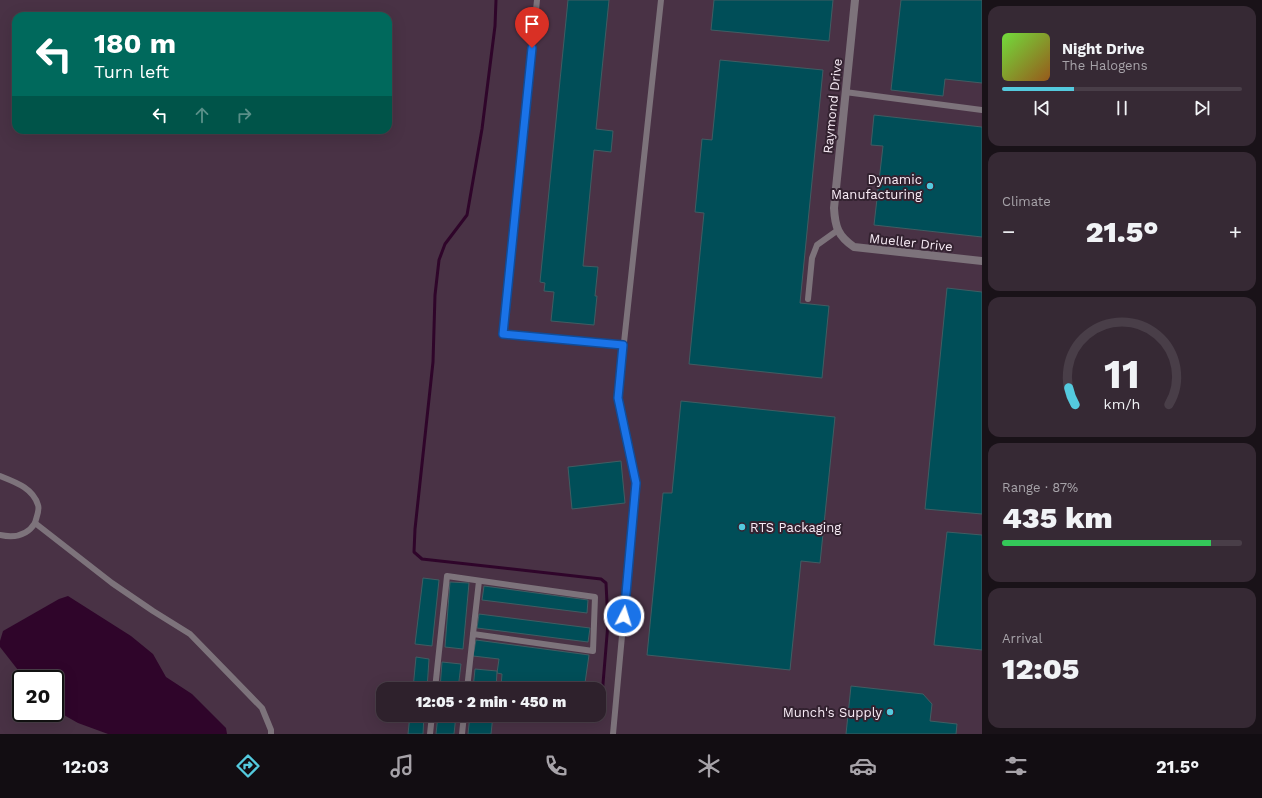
<!DOCTYPE html>
<meta charset="utf-8">
<style>
:root{--surface:#2e212c;--page:#362934;--text:#f1f3f6;--muted:#a7a3a9;--line:#493e48;--accent:#54cade}
body{margin:0;font-family:"Work Sans",sans-serif;background:var(--page);color:var(--text);height:100vh;display:flex;flex-direction:column;font-size:15px;white-space:nowrap}
*{box-sizing:border-box;margin:0}
p{font-size:13px;color:var(--muted)}
.icon{flex:none;width:22px;height:22px;fill:none;stroke:currentColor;stroke-width:2;stroke-linecap:round;stroke-linejoin:round}
.map{position:relative;flex:1;overflow:hidden}
.details{display:flex;flex-direction:column;gap:6px;padding:6px;background:#191218;width:280px}
.details>*{flex:none}
.guide{position:absolute;left:12px;top:12px;width:380px;height:122px;border-radius:12px;box-shadow:0 4px 16px #0002,0 0 0 1px var(--line);background:#00695c;color:#fff;overflow:hidden}
.speed{position:absolute;left:12px;top:670px;display:flex;gap:8px;font-size:20px;font-weight:700;text-align:center}
.speed>*{display:grid;place-content:center;width:52px;height:52px;border-radius:50%;background:var(--surface);box-shadow:0 4px 16px #0002,0 0 0 1px var(--line);line-height:1}
.speed .limit{border:2px solid #111;border-radius:6px;background:#fff;color:#111}
.pin{position:absolute;display:grid;place-items:center;width:34px;height:34px;color:#fff;margin:-41px -17px;border-radius:50% 50% 50% 0;rotate:-45deg;box-shadow:0 0 4px #0007}
.pin .icon{rotate:45deg}
.me{position:absolute;width:44px;margin:-22px;rotate:5deg;stroke-linejoin:round;filter:drop-shadow(0 0 3px #0008)}
.turn{display:flex;align-items:center;gap:14px;height:84px;padding:0 16px;font-size:18px}
.turn .icon{width:52px;height:52px;stroke-width:2.5}
.turn b{display:block;font-size:28px;line-height:34px}
.lanes{display:flex;align-items:center;height:38px;padding:0 16px;background:#0003;justify-content:center;gap:20px;direction:ltr}
.lanes .off{opacity:.35}
.big{font-size:30px;font-weight:800;line-height:1.1}
.details .card{flex:1;display:flex;flex-direction:column;justify-content:center;gap:6px;min-width:0;padding:0 14px;border-radius:12px;background:var(--page)}
.details .dial{align-items:center;gap:0}
.dial svg{height:104px;overflow:visible;fill:none;stroke:var(--line);stroke-width:7;stroke-linecap:round;text-anchor:middle}
.dial text{fill:var(--text);stroke:none}
.song{display:flex;align-items:center;gap:12px}
.cover{width:48px;height:48px;border-radius:6px;background:linear-gradient(135deg,hsl(100 70% 55%),hsl(30 70% 35%))}
.played{height:4px;border-radius:2px;background:linear-gradient(90deg,var(--accent) 30%,var(--line) 30%)}
.keys{display:flex;justify-content:space-around;direction:ltr}
.heat{display:flex;justify-content:space-between;align-items:center;font-size:22px;direction:ltr}
.charge{height:6px;border-radius:3px;background:linear-gradient(90deg,#34c759 87%,var(--line) 0)}
.trip{position:absolute;left:376px;top:682px;width:230px;height:40px;border-radius:12px;background:var(--surface);box-shadow:0 4px 16px #0002,0 0 0 1px var(--line);font-weight:800;line-height:40px;text-align:center}
.tab-bar{display:flex;height:64px;justify-content:space-around;align-items:center;background:#120d12;color:var(--muted)}
.tab-bar .icon{width:28px;height:28px}
.tab-bar .active{color:var(--accent)}
.tab-bar b{font-size:18px;color:var(--text)}
main{display:flex;flex:1;min-height:0}
.map>svg:first-child{display:block}
</style>
<main>
<div class="map">
<svg width="982" height="734" viewBox="0 0 982 734">
<rect width="100%" height="100%" fill="#3e2c3a"/>
<path fill="#493245" fill-rule="evenodd" d="M 0,0 L 982,0 L 982,734 L 0,734 ZM 16,16 L 388,16 L 388,130 L 16,130 ZM 21,679 L 55,679 L 55,713 L 21,713 ZM 383,689 L 599,689 L 599,715 L 383,715 Z"/>
<polygon fill="#2f052a" points="68,596 131,636 153,654 166,677 192,694 226,728 227,734 108,734 78,723 55,710 55,679 25,679 0,647 0,641 3,631 59,599"/>
<g fill="none" stroke-linecap="round" stroke-linejoin="round">
<polyline stroke="#2f052a" stroke-width="3" points="496,0 495,26 482,129 467,215 445,244 439,260 435,295 433,362 415,529 414,552 422,559 601,579 606,583 608,623 601,708"/>
</g>
<g fill="#004e58" stroke="#405d63">
<polygon points="568,0 609,0 596,129 613,131 611,152 594,150 583,266 598,267 595,296 597,296 594,325 551,321 554,292 544,291 545,283 540,282"/>
<polygon points="714,0 833,0 829,41 711,30"/>
<polygon points="901,0 982,0 982,83 945,79 943,96 891,90"/>
<polygon points="720,60 823,70 800,303 829,306 822,378 689,364 704,213 695,212 702,139 712,140"/>
<polygon points="874,115 982,127 982,237 874,225 883,146 871,145"/>
<polygon points="947,288 982,292 982,514 925,509"/>
<polygon points="681,401 835,417 820,563 801,561 790,670 647,655 663,493 672,493"/>
<polygon points="621,461 625,503 572,509 568,467"/>
<polygon points="947,532 982,535 982,650 934,645"/>
<polygon points="423,578 439,580 432,646 415,644"/>
<polygon points="450,582 469,583 463,649 445,647"/>
<polygon points="484,586 588,600 587,613 482,600"/>
<polygon points="479,614 590,628 588,642 477,628"/>
<polygon points="476,640 589,655 585,683 589,683 589,689 522,689 501,686 502,674 497,673 499,659 473,656"/>
<polygon points="416,657 429,659 427,689 413,689"/>
<polygon points="442,662 461,664 458,689 440,689"/>
<polygon points="475,669 497,671 496,689 473,689"/>
<polygon points="851,686 923,694 932,704 930,721 957,724 956,734 846,734"/>
<polygon points="410,715 424,715 423,734 408,734"/>
<polygon points="438,715 456,715 454,734 436,734"/>
<polygon points="470,715 493,715 491,734 468,734"/>
</g>
<g fill="none" stroke-linecap="round" stroke-linejoin="round">
<g stroke="#7d737b" stroke-width="6">
<polyline points="537,0 503,334 623,345"/>
<polyline points="845,92 982,110"/>
<polyline points="808,299 812,258 817,245 838,230"/>
<path d="M 0,476 C 15,482 33,488 38,505 C 40,510 36,518 35,523"/>
<path d="M 0,535 C 14,538 27,536 35,523 L 112,583 L 153,611 L 190,634 L 262,708 L 271,730 L 271,734"/>
<polyline points="473,634 479,581"/>
<polyline points="435,689 447,576 595,597 593,651 473,634 467,689"/>
<polyline points="430,734 432,715"/>
<polyline points="462,734 464,715"/>
<polyline points="613,734 636,483 618,398 661,0"/>
</g>
<path stroke="#7d737b" stroke-width="8" d="M 855,0 L 834,208 C 835,227 838,236 854,247 L 982,261"/>
</g>
<g fill="none" stroke-linecap="round" stroke-linejoin="round">
<defs>
<polyline id="route" points="532,48 503,334 623,345 618,398 636,483 624,616"/>
</defs>
<use href="#route" stroke="#114b97" stroke-width="10"/>
<use href="#route" stroke="#1a73e8" stroke-width="7"/>
</g>
<g fill="#54cade" stroke="#332230" stroke-width="1.5">
<circle cx="930" cy="186" r="4"/>
<circle cx="742" cy="527" r="4"/>
<circle cx="890" cy="712" r="4"/>
</g>
<g text-anchor="middle" stroke-width="4" stroke-linejoin="round" paint-order="stroke">
<g font-size="13" fill="#f8ecf6" stroke="#332230">
<text transform="translate(832 106) rotate(-84)" y="5">Raymond Drive</text>
<text transform="translate(911 242) rotate(6)" y="5">Mueller Drive</text>
</g>
<g font-size="13" fill="#f8ecf6" stroke="#332230" text-anchor="end">
<text x="922" y="184">Dynamic<tspan x="922" dy="15">Manufacturing</tspan></text>
<text x="750" y="532" text-anchor="start">RTS Packaging</text>
<text x="882" y="717">Munch's Supply</text>
</g>
</g>
</svg>
<div class="speed"><div class="limit">20</div></div>
<div class="pin" style="left:532px;top:48px;background:#d93025"><svg class="icon" aria-label="arrive" viewBox="0 0 24 24"><path d="M6 21V4h12l-3 4 3 4H6"/></svg></div>
<svg class="me" style="left:624px;top:616px" viewBox="-20 -20 40 40"><circle r="17" fill="#1a73e8" stroke="#fff" stroke-width="3"/><path d="M0-11L8 9 0 5-8 9z" fill="#fff"/></svg>
<div class="trip">12:05 · 2 min · 450 m</div>
<div class="guide">
<div class="turn"><svg class="icon" aria-label="left" viewBox="0 0 24 24"><path d="M17 20v-9H6M10 6l-5 5 5 5"/></svg><div><b>180 m</b>Turn left</div></div>
<div class="lanes"><svg class="icon" aria-label="left" viewBox="0 0 24 24"><path d="M17 20v-9H6M10 6l-5 5 5 5"/></svg><svg class="icon off" aria-label="ahead" viewBox="0 0 24 24"><path d="M12 20V5M6 11l6-6 6 6"/></svg><svg class="icon off" aria-label="right" viewBox="0 0 24 24"><path d="M7 20v-9h11M14 6l5 5-5 5"/></svg></div>
</div>
</div>
<section class="details">
<div class="card">
<div class="song"><i class="cover"></i><div><b>Night Drive</b><p>The Halogens</p></div></div>
<div class="played"></div>
<div class="keys"><svg class="icon" aria-label="previous" viewBox="0 0 24 24"><path d="M18 5L8 12l10 7zM5 5v14"/></svg><svg class="icon" aria-label="pause" viewBox="0 0 24 24"><path d="M8 5v14M16 5v14"/></svg><svg class="icon" aria-label="next" viewBox="0 0 24 24"><path d="M6 5l10 7-10 7zM19 5v14"/></svg></div>
</div>
<div class="card"><p>Climate</p>
<div class="heat"><a>−</a><b class="big">21.5°</b><a>+</a></div>
</div>
<div class="card dial"><svg viewBox="0 0 100 80">
<path d="M14 69A42 42 0 1 1 86 69"/>
<path d="M14 69A42 42 0 0 1 9 56" stroke="#54cade"/>
<text x="50" y="56" font-size="32" font-weight="700">11</text>
<text x="50" y="72" font-size="11">km/h</text>
</svg></div>
<div class="card"><p>Range · 87%</p><b class="big">435 km</b><div class="charge"></div></div>
<div class="card"><p>Arrival</p><b class="big">12:05</b></div>
</section>
</main>
<nav class="tab-bar">
<b>12:03</b>
<svg class="icon active" aria-label="directions" viewBox="0 0 24 24"><path d="M12 3l9 9-9 9-9-9zM9 14v-3h6M13 9l2 2-2 2"/></svg>
<svg class="icon" aria-label="music" viewBox="0 0 24 24"><path d="M9 18V5l10-2v13"/><circle cx="6" cy="18" r="3"/><circle cx="16" cy="16" r="3"/></svg>
<svg class="icon" aria-label="phone" viewBox="0 0 24 24"><path d="M5 4h4l2 5-3 2q2 4 5 5l2-3 5 2v4C11 20 4 13 5 4z"/></svg>
<svg class="icon" aria-label="climate" viewBox="0 0 24 24"><path d="M12 3v18M4 7l16 10M4 17L20 7"/></svg>
<svg class="icon" aria-label="car" viewBox="0 0 24 24"><path d="M5 17H2v-5l4-1 3-4h7l3 4 3 1v5h-3M9 17h6M6 11h13"/><circle cx="7" cy="17" r="2"/><circle cx="17" cy="17" r="2"/></svg>
<svg class="icon" aria-label="filters" viewBox="0 0 24 24"><path d="M4 7h16M4 17h16"/><circle cx="9" cy="7" r="2"/><circle cx="15" cy="17" r="2"/></svg>
<b>21.5°</b>
</nav>
